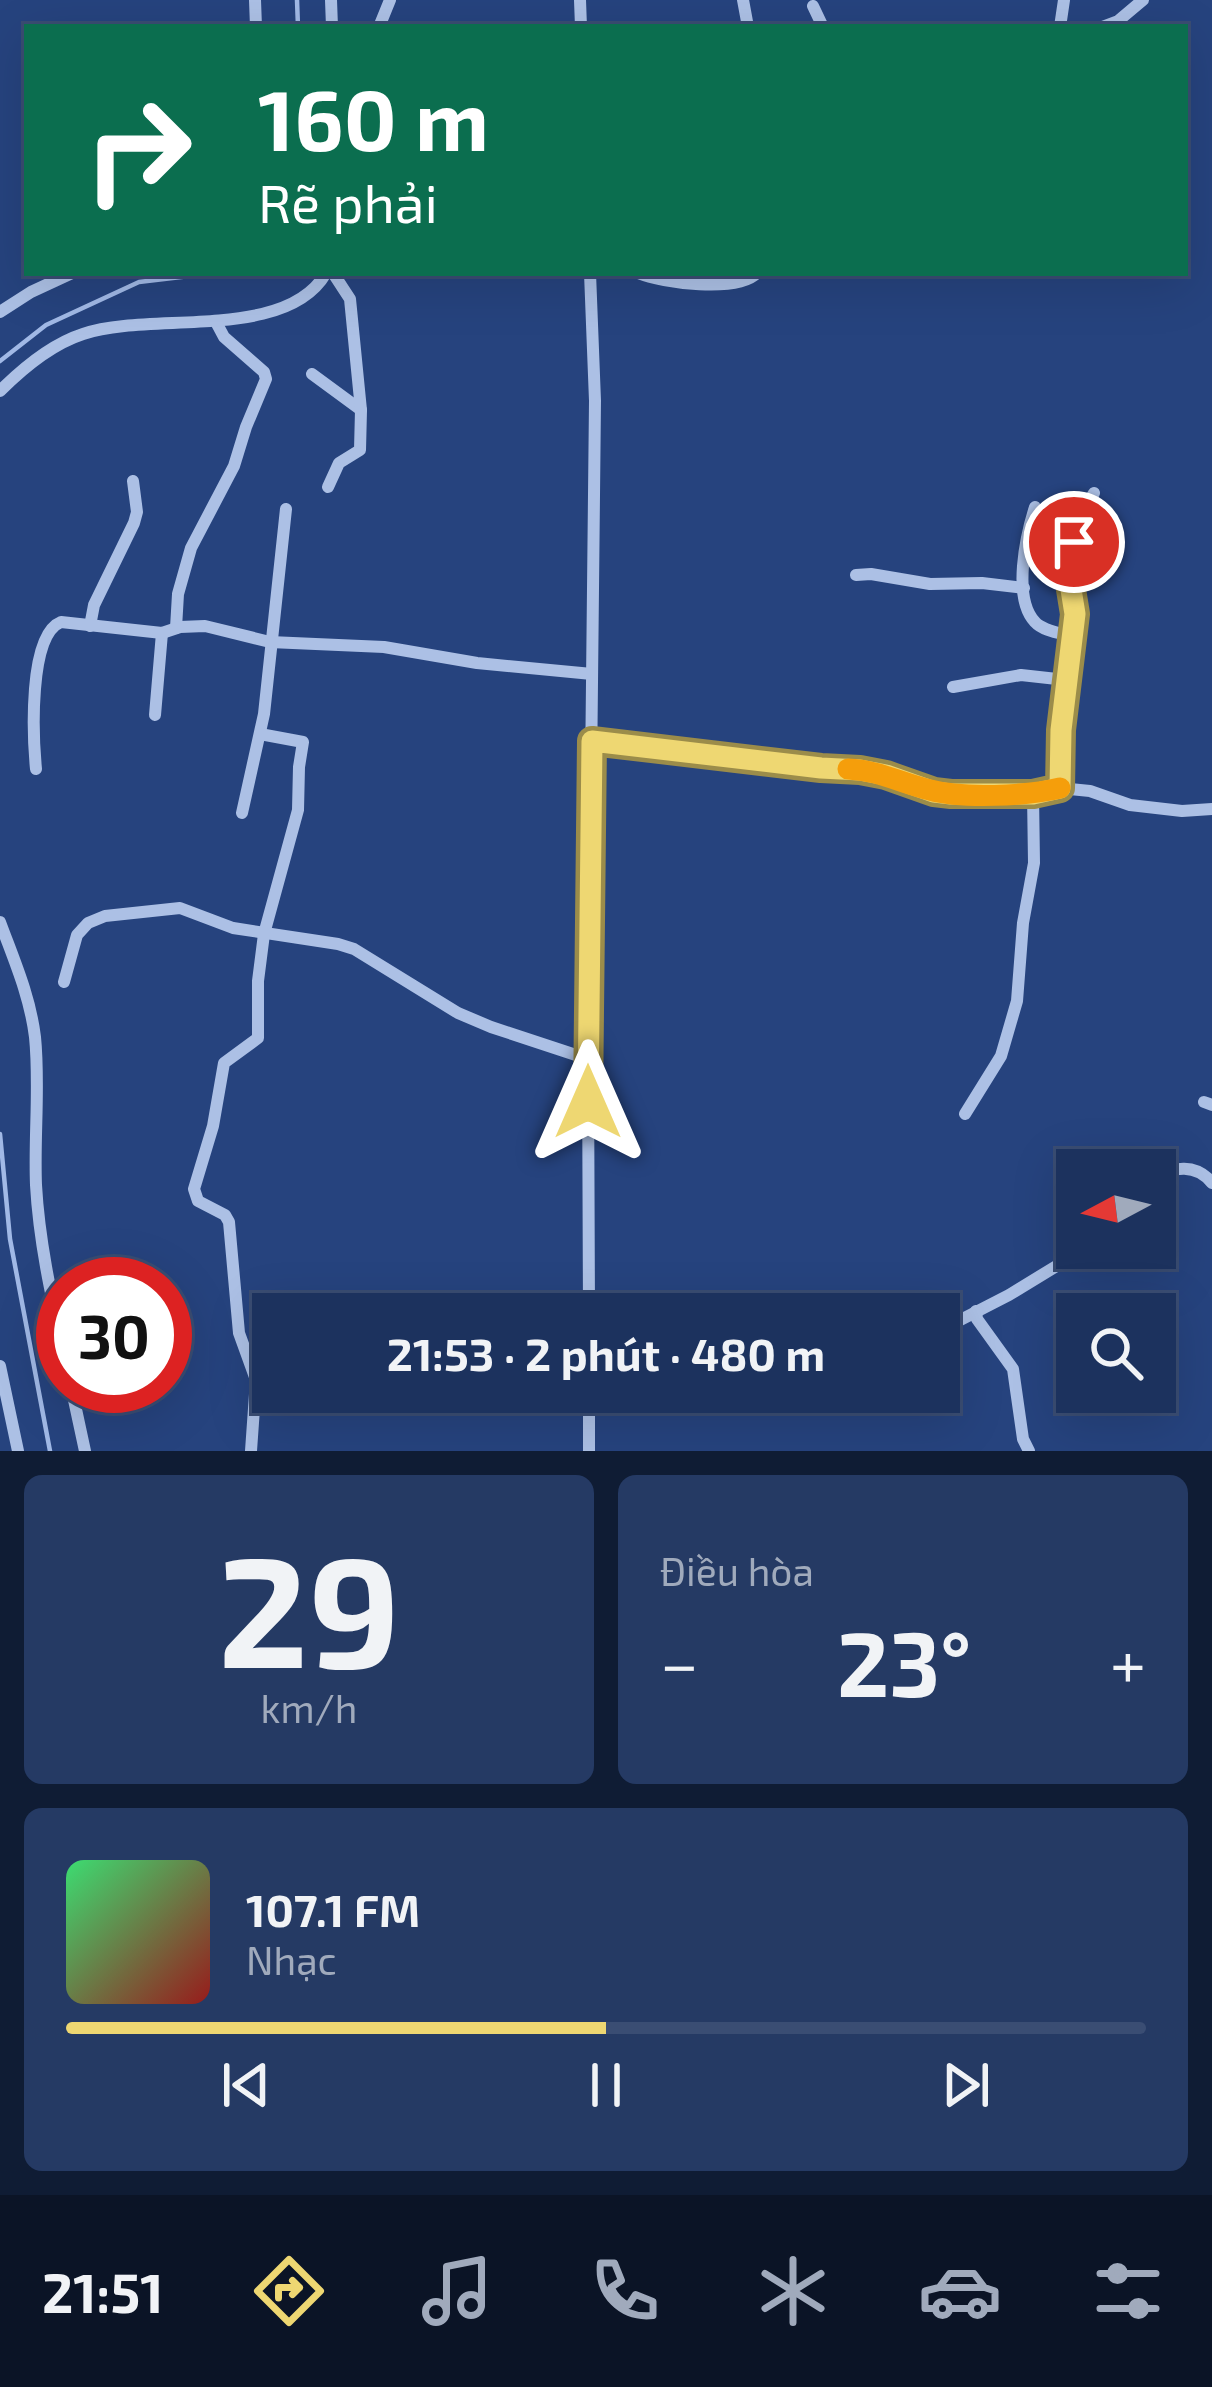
<!DOCTYPE html>
<html lang="vi">
<meta charset="utf-8">
<style>
:root{--surface:#1c325e;--page:#253a64;--text:#f1f3f6;--muted:#a0aabc;--line:#3a4d73;--accent:#eed772}
body{margin:0;font-family:"Exo 2",sans-serif;background:var(--page);color:var(--text);height:100vh;display:flex;flex-direction:column;font-size:45px;white-space:nowrap}
*{box-sizing:border-box;margin:0}
p{font-size:39px;color:var(--muted)}
.icon{flex:none;width:66px;height:66px;fill:none;stroke:currentColor;stroke-width:2;stroke-linecap:round;stroke-linejoin:round}
.map{position:relative;height:1451px;overflow:hidden}
.panel{display:flex;flex-direction:column;gap:24px;padding:24px;background:#0f1c34;flex:1}
.panel>*{flex:none}
.banner{position:absolute;left:24px;top:24px;width:1164px;height:252px;border-radius:0px;box-shadow:0 12px 48px #0002,0 0 0 3px var(--line);background:#0b6e4f;color:#fff;overflow:hidden}
.needle{width:78px;rotate:263deg}
.tools{position:absolute;left:1056px;top:1149px;display:grid;gap:24px}
.tools a{display:grid;place-items:center;width:120px;height:120px;border-radius:0px;background:var(--surface);box-shadow:0 12px 48px #0002,0 0 0 3px var(--line);font-size:60px}
.speed{position:absolute;left:36px;top:1257px;display:flex;gap:24px;font-size:60px;font-weight:700;text-align:center}
.speed>*{display:grid;place-content:center;width:156px;height:156px;border-radius:50%;background:var(--surface);box-shadow:0 12px 48px #0002,0 0 0 3px var(--line);line-height:1}
.speed .limit{border:18px solid #d22;background:#fff;color:#111}
.pin{position:absolute;display:grid;place-items:center;width:102px;height:102px;color:#fff;margin:-51px;border:6px solid #fff;border-radius:50%;box-shadow:0 3px 12px #0007}
.me{position:absolute;width:132px;margin:-66px;rotate:0deg;stroke-linejoin:round;filter:drop-shadow(0 0 9px #0008)}
.turn{display:flex;align-items:center;gap:42px;height:252px;padding:0 36px;font-size:54px}
.turn .icon{width:156px;height:156px;stroke-width:2.5}
.turn b{display:block;font-size:84px;line-height:102px}
.big{font-size:90px;font-weight:700;line-height:1.1}
.panel .card{flex:1;display:flex;flex-direction:column;justify-content:center;gap:18px;min-width:0;padding:0 42px;border-radius:18px;background:var(--page)}
.panel .dial{align-items:center;gap:0}
.dial b{font-size:156px;line-height:1}
.song{display:flex;align-items:center;gap:36px}
.cover{width:144px;height:144px;border-radius:18px;background:linear-gradient(135deg,hsl(140 70% 55%),hsl(0 70% 35%))}
.played{height:12px;border-radius:6px;background:linear-gradient(90deg,var(--accent) 50%,var(--line) 50%)}
.keys{display:flex;justify-content:space-around;direction:ltr}
.heat{display:flex;justify-content:space-between;align-items:center;font-size:66px;direction:ltr}
.panel .tiles{flex:1;display:grid;gap:24px;grid-template-columns:1fr 1fr}
.card:last-child{grid-column:span 2}
.trip{position:absolute;left:252px;top:1293px;width:708px;height:120px;border-radius:0px;background:var(--surface);box-shadow:0 12px 48px #0002,0 0 0 3px var(--line);font-weight:700;line-height:120px;text-align:center}
.tabs{display:flex;height:192px;justify-content:space-around;align-items:center;background:#0b1426;color:var(--muted)}
.tabs .icon{width:84px;height:84px}
.tabs .current{color:var(--accent)}
.tabs b{font-size:54px;color:var(--text)}
.map>svg:first-child{display:block}
</style>
<div class="map">
<svg width="1212" height="1451" viewBox="0 0 1212 1451">
<rect width="100%" height="100%" fill="#26437e"/>
<g fill="none" stroke-linecap="round" stroke-linejoin="round">
<g stroke="#a1b9e6" stroke-width="4.5">
<polyline points="297,0 298,27"/>
<polyline points="0,361 46,325 139,282 215,273"/>
<polyline points="0,1134 10,1239 50,1451"/>
</g>
<g stroke="#acc0e5" stroke-width="12">
<polyline points="255,0 256,27"/>
<polyline points="331,0 332,27"/>
<polyline points="580,0 581,27"/>
<polyline points="743,0 748,27"/>
<polyline points="813,6 823,27"/>
<polyline points="379,27 390,0"/>
<polyline points="1060,27 1064,0"/>
<polyline points="1102,27 1118,21 1143,0"/>
<path d="M 638,273 C 663,283 737,293 757,273"/>
<polyline points="0,312 31,292 72,273"/>
<polyline points="312,374 361,410"/>
<path d="M 0,391 C 23,368 52,344 83,334 C 150,311 286,342 326,273"/>
<polyline points="328,487 339,463 360,450 361,410 350,299 333,273"/>
<path d="M 1035,507 C 1026,535 1012,598 1035,622 C 1043,631 1060,633 1071,636"/>
<polyline points="856,575 871,574 930,584 982,583 1024,588"/>
<polyline points="90,626 94,605 134,523 137,512 133,481"/>
<polyline points="176,628 178,594 191,548 234,466 246,427 266,379 264,372 224,337 216,322"/>
<polyline points="953,687 1021,675 1066,680"/>
<polyline points="155,715 162,633"/>
<polyline points="592,741 821,768 860,769 887,775 935,792 1033,794 1060,788 1090,791 1130,805 1182,811 1212,809"/>
<path d="M 36,769 C 33,738 28,635 61,622 L 162,633 L 180,627 L 205,626 L 270,642 L 384,647 L 477,663 L 592,674"/>
<polyline points="1060,788 1061,730 1075,614 1068,562 1083,512 1094,493"/>
<polyline points="242,813 264,714 286,509"/>
<path d="M 0,922 C 14,960 30,996 35,1037 C 40,1086 34,1135 36,1185 C 39,1240 51,1295 63,1349"/>
<polyline points="64,982 77,935 88,923 105,916 180,908 233,928 338,944 354,949 458,1013 491,1027 588,1059"/>
<polyline points="1204,1102 1212,1105"/>
<polyline points="965,1114 1001,1056 1017,1001 1023,923 1034,863 1033,794"/>
<path d="M 1155,1180 C 1172,1165 1197,1164 1212,1183"/>
<polyline points="976,1311 977,1319 1013,1369 1023,1439 1029,1451"/>
<polyline points="589,1314 588,1059 595,401 590,273"/>
<polyline points="939,1331 1009,1295 1086,1248"/>
<polyline points="0,1366 18,1451"/>
<polyline points="71,1386 85,1451"/>
<polyline points="589,1408 789,1408 819,1402 841,1392"/>
<polyline points="251,1451 256,1380 239,1333 229,1222 225,1215 198,1201 194,1189 213,1126 224,1063 258,1038 258,981 264,934 298,810 299,767 303,742 260,734"/>
<polyline points="589,1451 589,1392"/>
</g>
</g>
<g fill="none" stroke-linecap="round" stroke-linejoin="round">
<defs>
<polyline id="route" points="588,1102 592,741 821,768 860,770 886,775 934,792 951,794 1033,794 1060,788 1061,730 1075,614 1068,571 1074,542"/>
</defs>
<use href="#route" stroke="#9b8c4a" stroke-width="30"/>
<use href="#route" stroke="#eed772" stroke-width="21"/>
<path stroke="#f59e0b" stroke-width="21" d="M 848,769 C 878,770 901,783 930,790 C 963,799 1027,796 1060,788"/>
</g>
</svg>
<div class="tools">
<a><svg class="needle" viewBox="-14 -14 28 28"><path d="M0-13l5 13h-10z" fill="#e53935"/><path d="M0 13l5-13h-10z" fill="#a0aabc"/></svg></a>
<a><svg class="icon" aria-label="search" viewBox="0 0 24 24"><circle cx="10" cy="10" r="6"/><path d="M15 15l6 6"/></svg></a>
</div>
<div class="speed"><div class="limit">30</div></div>
<div class="pin" style="left:1074px;top:542px;background:#d93025"><svg class="icon" aria-label="arrive" viewBox="0 0 24 24"><path d="M6 21V4h12l-3 4 3 4H6"/></svg></div>
<svg class="me" style="left:588px;top:1102px" viewBox="-20 -20 40 40"><path d="M0-17L14 15 0 8-14 15z" fill="#eed772" stroke="#fff" stroke-width="4"/></svg>
<div class="trip">21:53 · 2 phút · 480 m</div>
<div class="banner">
<div class="turn"><svg class="icon" aria-label="right" viewBox="0 0 24 24"><path d="M7 20v-9h11M14 6l5 5-5 5"/></svg><div><b>160 m</b>Rẽ phải</div></div>
</div>
</div>
<section class="panel">
<div class="tiles">
<div class="card dial"><b>29</b><p>km/h</p></div>
<div class="card"><p>Điều hòa</p>
<div class="heat"><a>−</a><b class="big">23°</b><a>+</a></div>
</div>
<div class="card">
<div class="song"><i class="cover"></i><div><b>107.1 FM</b><p>Nhạc</p></div></div>
<div class="played"></div>
<div class="keys"><svg class="icon" aria-label="previous" viewBox="0 0 24 24"><path d="M18 5L8 12l10 7zM5 5v14"/></svg><svg class="icon" aria-label="pause" viewBox="0 0 24 24"><path d="M8 5v14M16 5v14"/></svg><svg class="icon" aria-label="next" viewBox="0 0 24 24"><path d="M6 5l10 7-10 7zM19 5v14"/></svg></div>
</div>
</div>
</section>
<nav class="tabs">
<b>21:51</b>
<svg class="icon current" aria-label="directions" viewBox="0 0 24 24"><path d="M12 3l9 9-9 9-9-9zM9 14v-3h6M13 9l2 2-2 2"/></svg>
<svg class="icon" aria-label="music" viewBox="0 0 24 24"><path d="M9 18V5l10-2v13"/><circle cx="6" cy="18" r="3"/><circle cx="16" cy="16" r="3"/></svg>
<svg class="icon" aria-label="phone" viewBox="0 0 24 24"><path d="M5 4h4l2 5-3 2q2 4 5 5l2-3 5 2v4C11 20 4 13 5 4z"/></svg>
<svg class="icon" aria-label="climate" viewBox="0 0 24 24"><path d="M12 3v18M4 7l16 10M4 17L20 7"/></svg>
<svg class="icon" aria-label="car" viewBox="0 0 24 24"><path d="M5 17H2v-5l4-1 3-4h7l3 4 3 1v5h-3M9 17h6M6 11h13"/><circle cx="7" cy="17" r="2"/><circle cx="17" cy="17" r="2"/></svg>
<svg class="icon" aria-label="filters" viewBox="0 0 24 24"><path d="M4 7h16M4 17h16"/><circle cx="9" cy="7" r="2"/><circle cx="15" cy="17" r="2"/></svg>
</nav>
